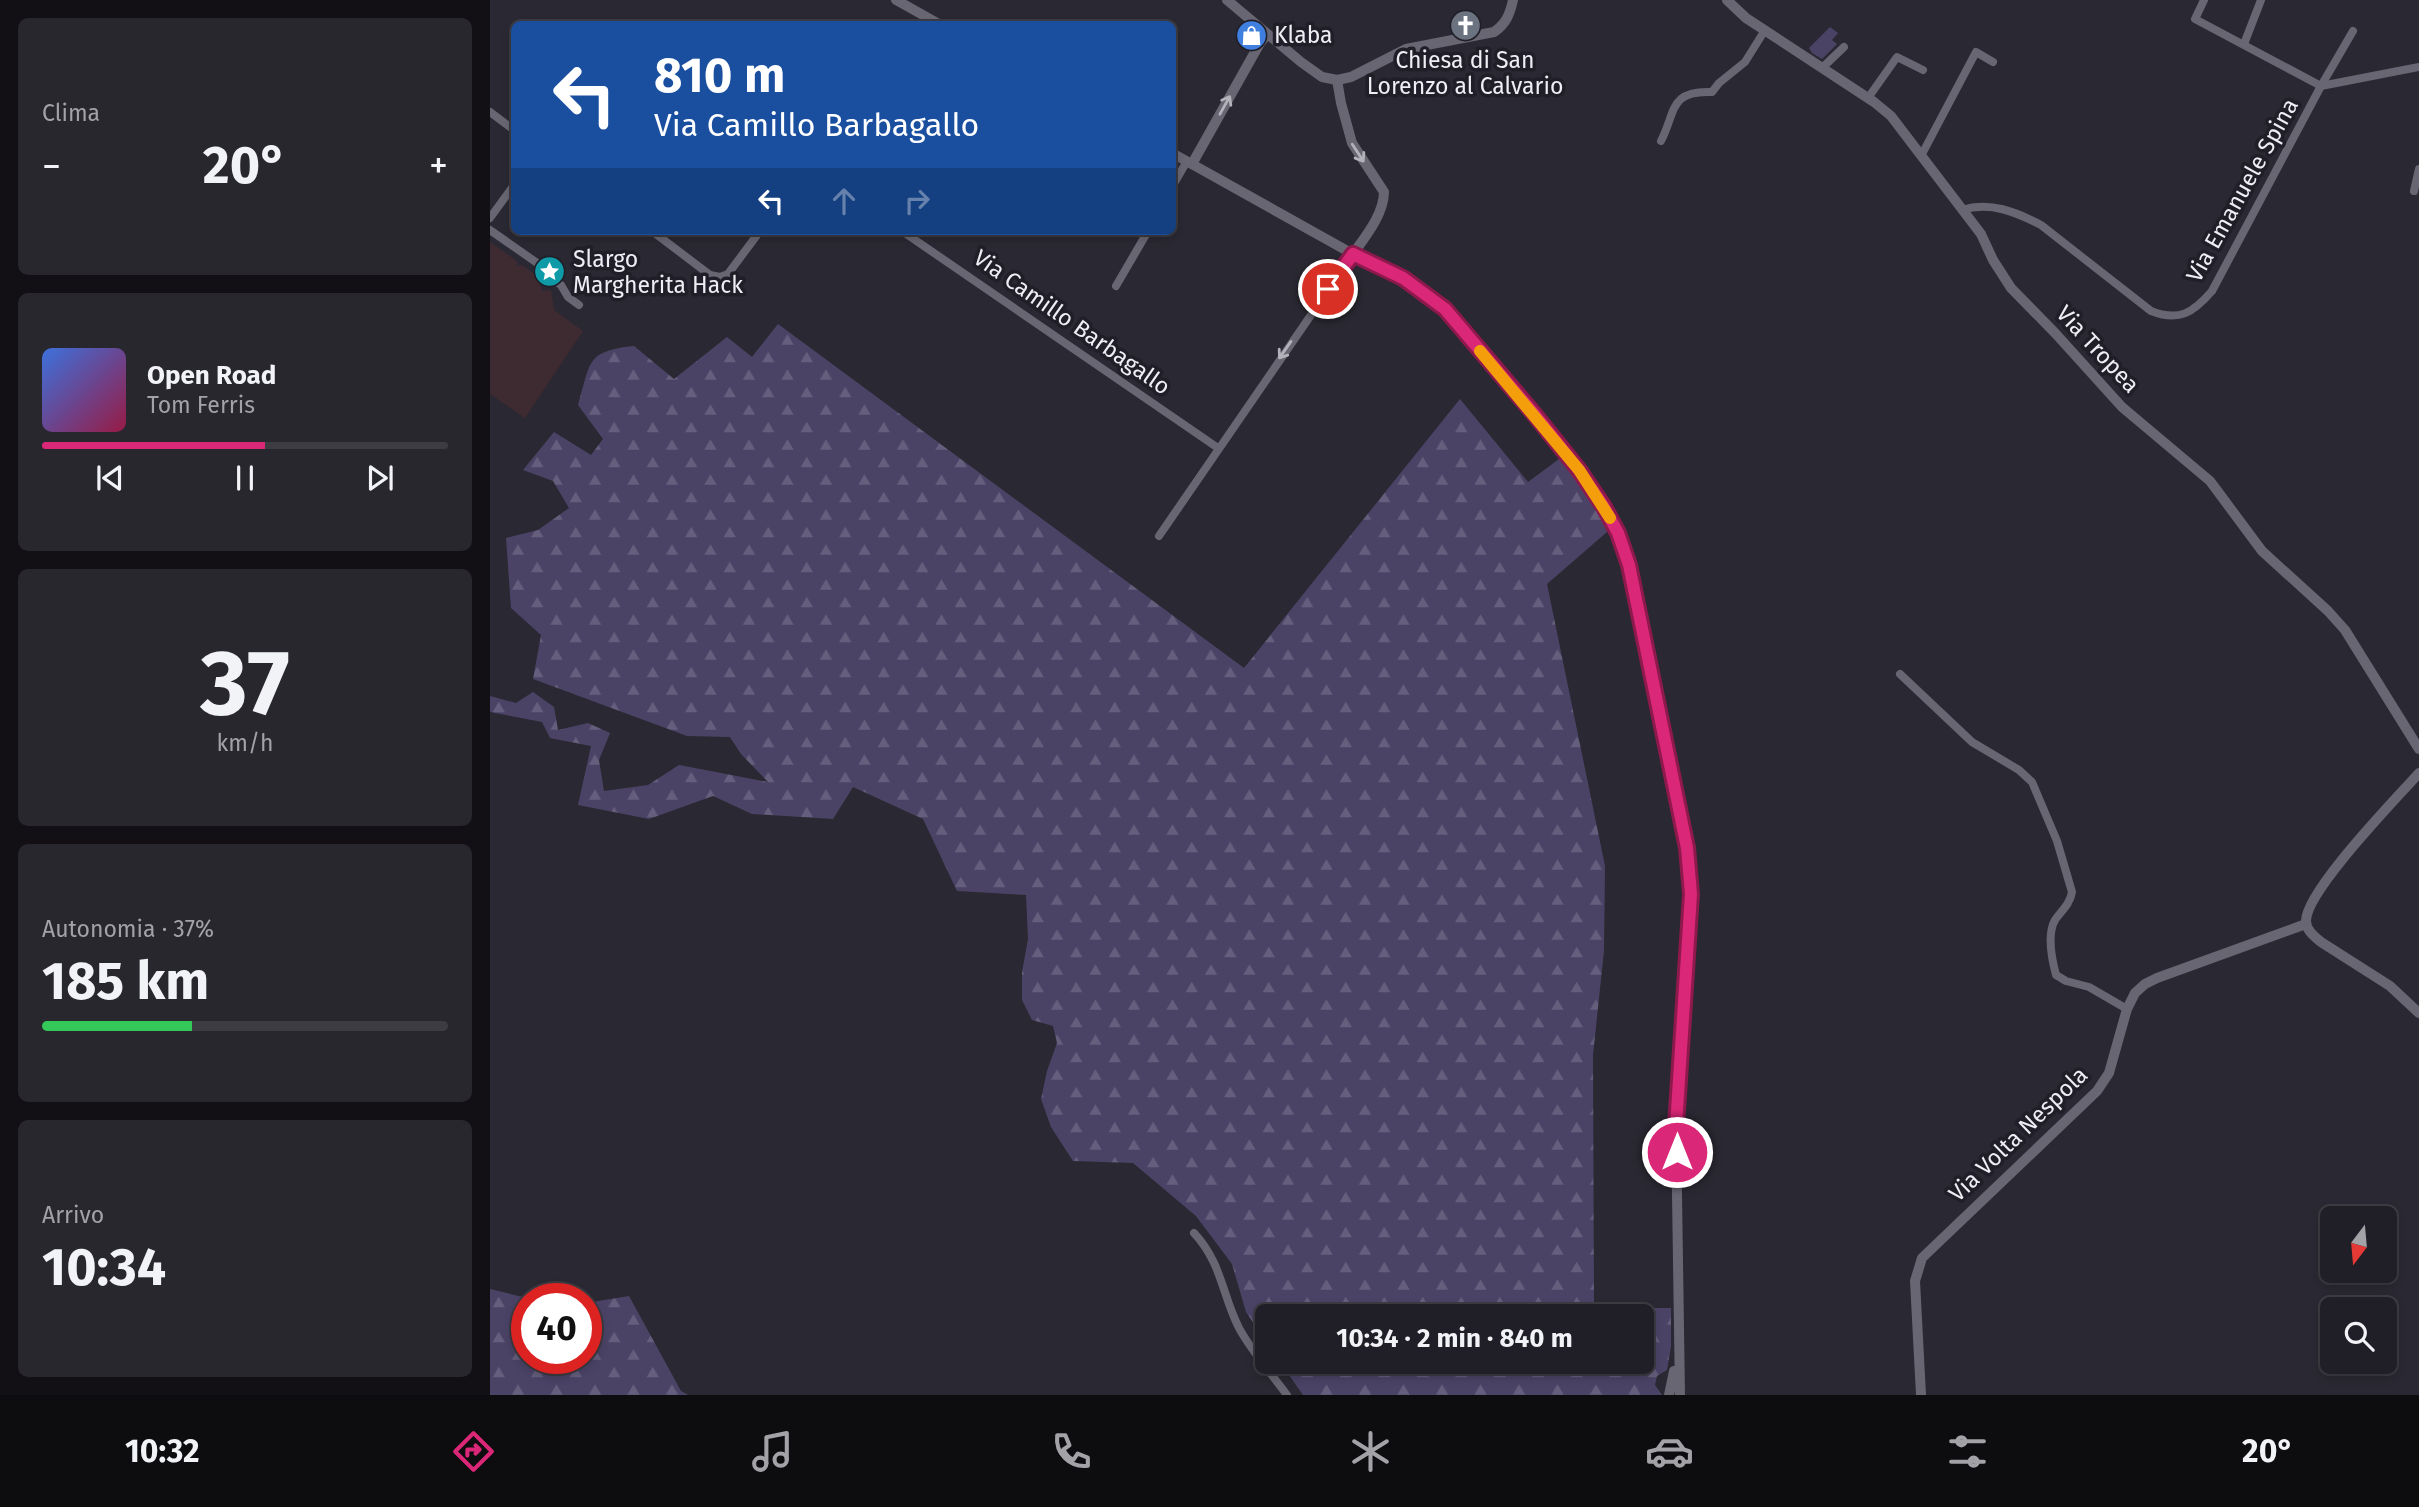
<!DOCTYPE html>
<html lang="it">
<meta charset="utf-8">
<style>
:root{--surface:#201e26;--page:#28272e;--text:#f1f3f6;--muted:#a2a2a7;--line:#3d3c43;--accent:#db2777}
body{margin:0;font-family:"Fira Sans",sans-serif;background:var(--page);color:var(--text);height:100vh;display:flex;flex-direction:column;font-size:26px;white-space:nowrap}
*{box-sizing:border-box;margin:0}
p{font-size:23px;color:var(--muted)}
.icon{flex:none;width:38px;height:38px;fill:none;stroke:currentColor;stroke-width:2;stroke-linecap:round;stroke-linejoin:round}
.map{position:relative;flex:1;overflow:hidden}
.drawer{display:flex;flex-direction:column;gap:18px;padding:18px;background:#121015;width:490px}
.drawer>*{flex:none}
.guide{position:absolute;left:21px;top:21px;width:665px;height:214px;border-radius:10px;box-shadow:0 4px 10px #0003,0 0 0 2px var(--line);background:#1a4fa0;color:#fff;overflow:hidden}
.needle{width:46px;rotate:196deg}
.buttons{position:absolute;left:1830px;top:1206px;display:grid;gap:14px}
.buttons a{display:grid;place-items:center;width:77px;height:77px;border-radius:10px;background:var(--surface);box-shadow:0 4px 10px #0003,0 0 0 2px var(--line);font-size:35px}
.speed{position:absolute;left:21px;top:1283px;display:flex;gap:14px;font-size:35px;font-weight:700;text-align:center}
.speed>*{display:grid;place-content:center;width:91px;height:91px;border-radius:50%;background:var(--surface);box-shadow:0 4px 10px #0003,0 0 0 2px var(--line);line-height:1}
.speed .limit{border:10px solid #d22;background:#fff;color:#111}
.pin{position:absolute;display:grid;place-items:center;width:60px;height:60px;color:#fff;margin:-30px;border:4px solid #fff;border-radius:50%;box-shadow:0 2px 7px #0007}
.me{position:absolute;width:77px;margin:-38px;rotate:0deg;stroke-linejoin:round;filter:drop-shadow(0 0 5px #0008)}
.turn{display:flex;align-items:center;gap:24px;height:147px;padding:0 28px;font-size:32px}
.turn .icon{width:91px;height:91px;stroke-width:2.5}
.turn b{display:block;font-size:49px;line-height:60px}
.lanes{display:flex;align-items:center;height:66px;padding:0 28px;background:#0003;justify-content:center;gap:35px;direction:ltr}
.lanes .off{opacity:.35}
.big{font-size:52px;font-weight:700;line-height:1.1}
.drawer .card{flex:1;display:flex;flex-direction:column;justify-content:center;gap:10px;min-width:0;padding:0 24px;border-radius:10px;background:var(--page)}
.drawer .dial{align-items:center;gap:0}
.dial b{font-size:91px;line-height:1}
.song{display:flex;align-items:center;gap:21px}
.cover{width:84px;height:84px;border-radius:10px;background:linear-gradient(135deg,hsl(220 70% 55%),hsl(340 70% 35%))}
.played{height:7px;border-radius:4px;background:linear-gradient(90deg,var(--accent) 55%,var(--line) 55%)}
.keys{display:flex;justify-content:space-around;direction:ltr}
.heat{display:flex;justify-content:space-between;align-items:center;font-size:38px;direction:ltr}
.charge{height:10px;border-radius:5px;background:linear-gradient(90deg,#34c759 37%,var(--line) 0)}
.trip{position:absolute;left:765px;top:1304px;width:399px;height:70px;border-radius:10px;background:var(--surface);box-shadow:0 4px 10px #0003,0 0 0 2px var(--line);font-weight:700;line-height:70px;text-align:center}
.dock{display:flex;height:112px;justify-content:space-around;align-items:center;background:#0d0c0f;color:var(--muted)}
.dock .icon{width:49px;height:49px}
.dock .on{color:var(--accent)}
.dock b{font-size:32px;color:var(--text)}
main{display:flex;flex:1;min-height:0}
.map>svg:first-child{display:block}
</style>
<main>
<section class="drawer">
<div class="card"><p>Clima</p>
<div class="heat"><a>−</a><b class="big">20°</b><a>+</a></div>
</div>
<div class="card">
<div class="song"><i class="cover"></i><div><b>Open Road</b><p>Tom Ferris</p></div></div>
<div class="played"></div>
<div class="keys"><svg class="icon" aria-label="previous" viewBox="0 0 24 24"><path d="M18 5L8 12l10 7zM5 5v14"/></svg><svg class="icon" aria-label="pause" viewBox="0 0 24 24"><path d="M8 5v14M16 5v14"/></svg><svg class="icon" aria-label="next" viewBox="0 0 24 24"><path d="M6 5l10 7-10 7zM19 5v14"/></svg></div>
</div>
<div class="card dial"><b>37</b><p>km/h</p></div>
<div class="card"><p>Autonomia · 37%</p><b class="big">185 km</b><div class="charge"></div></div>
<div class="card"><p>Arrivo</p><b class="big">10:34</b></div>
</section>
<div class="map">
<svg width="1929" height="1395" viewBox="0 0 1929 1395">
<defs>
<pattern id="forest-firs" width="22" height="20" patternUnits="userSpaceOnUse" patternTransform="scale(1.75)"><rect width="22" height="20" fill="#4b4366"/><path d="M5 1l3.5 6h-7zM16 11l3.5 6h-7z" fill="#655e7c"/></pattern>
</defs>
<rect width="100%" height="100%" fill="#2a2832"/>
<polygon fill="#3e2b32" points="0,242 27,261 27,266 32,265 49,277 52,291 61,290 64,310 93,331 35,418 0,394"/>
<g fill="url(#forest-firs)">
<path d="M 288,324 L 754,668 L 970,399 L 1038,482 L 1069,459 L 1109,508 L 1117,532 L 1057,584 L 1115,866 L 1114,951 L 1103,1055 L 1104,1308 L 1181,1308 L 1181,1346 L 1177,1370 L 1167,1376 L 1165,1385 L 1172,1395 L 813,1395 L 790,1362 L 1152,1362 L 1152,1316 L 777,1316 L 777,1343 L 756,1312 L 742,1264 L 706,1216 L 643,1163 L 583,1161 L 561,1127 L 551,1099 L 557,1071 L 567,1043 L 563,1026 L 542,1020 L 532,1000 L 532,972 L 538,939 L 536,895 L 467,891 L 433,819 L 363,787 L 343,819 L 262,814 L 223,796 L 159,819 L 88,805 L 101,746 L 60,738 L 52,722 L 0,712 L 0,696 L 26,703 L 43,692 L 64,707 L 68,730 L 98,723 L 120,733 L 109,760 L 114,791 L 158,785 L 189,765 L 278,782 L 251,754 L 240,737 L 197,736 L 43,679 L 51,635 L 21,608 L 16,538 L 48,530 L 79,508 L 63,481 L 33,470 L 64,432 L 101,455 L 113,439 L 88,405 C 101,363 95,351 144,346 L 184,379 L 237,337 L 262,357 Z"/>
<polygon points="0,1289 37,1298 37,1358 96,1358 96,1303 139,1296 191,1391 198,1395 0,1395"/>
</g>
<polygon fill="#4b4366" points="1340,27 1348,33 1342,40 1347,44 1332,59 1322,53 1319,48"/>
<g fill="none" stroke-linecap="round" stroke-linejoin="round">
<g stroke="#696673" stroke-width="8">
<polyline points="1714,0 1705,19 1831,86 1863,31"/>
<polyline points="1754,44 1771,0"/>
<polyline points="1332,68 1354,47"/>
<polyline points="1378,98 1407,57 1433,70"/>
<polyline points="0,112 24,130"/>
<path d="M 1171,141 C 1186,112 1179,90 1222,92 L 1229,83 L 1255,62 L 1275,30"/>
<polyline points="1431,156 1486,52 1503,62"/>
<polyline points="682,187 697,161"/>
<polyline points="1924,191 1929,169"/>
<path d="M 1472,210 C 1500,201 1526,212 1551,225 L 1661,311 C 1689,322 1703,313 1722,291 L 1831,86 L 1929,67"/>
<polyline points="0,218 24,185"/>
<polyline points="0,230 50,265 56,275 71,285 78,297 89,305"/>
<polyline points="162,231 220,275 230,277 238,274 270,231"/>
<polyline points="412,231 728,448"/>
<polyline points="626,286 658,231"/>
<polyline points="669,536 863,254"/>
<path d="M 1410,674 L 1482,742 L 1529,770 L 1542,782 L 1567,841 L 1582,892 C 1580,904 1572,910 1565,920 C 1557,934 1562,960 1566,975 L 1576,981 L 1599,987 L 1637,1009"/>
<path d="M 704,1233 C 732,1263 732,1295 749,1328 C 762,1352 781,1373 797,1395"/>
</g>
<g stroke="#696673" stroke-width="10">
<polyline points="406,0 449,24"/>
<path d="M 737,0 L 811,62 L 832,77 L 847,80 L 861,77 L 916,49 L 1004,32 C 1016,24 1020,14 1023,0"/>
<polyline points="1237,0 1256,18 1384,102 1401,116 1491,234 1503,260 1521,288 1566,334 1632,407 1720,481 1772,551 1838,611 1855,630 1929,749"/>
<path d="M 847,80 L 851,103 L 862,143 L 894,192 C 894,214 875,237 863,254"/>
<polyline points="682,153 863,254 913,278 955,309 1045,415 1089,470 1114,507 1128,533 1139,565 1197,848 1201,894 1186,1127 1190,1395"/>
<polyline points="702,164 770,43 777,35"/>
<path d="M 1929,773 C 1906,799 1816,891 1816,921 C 1816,930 1824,936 1831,942 L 1900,986 L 1929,1013"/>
<polyline points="1179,1395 1184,1371"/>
<polyline points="1431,1395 1425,1281 1432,1258 1607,1091 1619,1073 1637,1009 1645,993 1655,984 1667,978 1816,924"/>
</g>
</g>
<defs><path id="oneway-shaft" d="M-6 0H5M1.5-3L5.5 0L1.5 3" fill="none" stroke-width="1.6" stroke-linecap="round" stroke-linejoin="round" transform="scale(1.75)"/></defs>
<g stroke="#b3b1ba">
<use href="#oneway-shaft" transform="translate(735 105) rotate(-61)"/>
<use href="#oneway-shaft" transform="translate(868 153) rotate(57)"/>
<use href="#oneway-shaft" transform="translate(795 350) rotate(125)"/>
</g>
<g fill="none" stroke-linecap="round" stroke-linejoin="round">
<defs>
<polyline id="route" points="838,289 863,254 913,278 955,309 1045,415 1089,470 1114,507 1128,533 1139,565 1197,848 1201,894 1186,1126 1187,1152"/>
</defs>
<use href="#route" stroke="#8e194d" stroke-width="18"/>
<use href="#route" stroke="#db2777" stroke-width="12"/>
<polyline stroke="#f59e0b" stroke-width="12" points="990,351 1089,470 1120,518"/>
</g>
<defs>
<symbol id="church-disc" viewBox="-11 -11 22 22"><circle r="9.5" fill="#6b7280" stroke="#201e28"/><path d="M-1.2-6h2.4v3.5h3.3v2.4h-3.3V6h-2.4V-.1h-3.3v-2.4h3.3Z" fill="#fff"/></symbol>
<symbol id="shop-disc" viewBox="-11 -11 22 22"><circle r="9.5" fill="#3f7fe0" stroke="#201e28"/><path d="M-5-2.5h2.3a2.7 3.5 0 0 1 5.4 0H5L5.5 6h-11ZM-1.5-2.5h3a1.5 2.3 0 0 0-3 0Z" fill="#fff"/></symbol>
<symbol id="sight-disc" viewBox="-11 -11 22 22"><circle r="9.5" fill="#0f9aa8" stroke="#201e28"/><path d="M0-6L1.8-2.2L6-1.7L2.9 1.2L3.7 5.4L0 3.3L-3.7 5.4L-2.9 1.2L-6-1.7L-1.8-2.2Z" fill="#fff"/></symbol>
</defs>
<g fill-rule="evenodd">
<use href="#church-disc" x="958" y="8" width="35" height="35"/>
<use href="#shop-disc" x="744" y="18" width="35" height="35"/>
<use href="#sight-disc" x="42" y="254" width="35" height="35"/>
</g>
<g text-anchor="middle" stroke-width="7" stroke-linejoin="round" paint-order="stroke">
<g font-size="23" fill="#efeef5" stroke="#201e28" text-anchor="start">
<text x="784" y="43">Klaba</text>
<text x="975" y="68" text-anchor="middle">Chiesa di San<tspan x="975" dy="26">Lorenzo al Calvario</tspan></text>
<text x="83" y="267">Slargo<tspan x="83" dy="26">Margherita Hack</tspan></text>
</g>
<g font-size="23" fill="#efeef5" stroke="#201e28">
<text transform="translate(1752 190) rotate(-61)" y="8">Via Emanuele Spina</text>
<text transform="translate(582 322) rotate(35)" y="8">Via Camillo Barbagallo</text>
<text transform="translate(1608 349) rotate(47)" y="8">Via Tropea</text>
<text transform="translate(1528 1134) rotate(-44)" y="8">Via Volta Nespola</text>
</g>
</g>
</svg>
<div class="buttons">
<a><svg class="needle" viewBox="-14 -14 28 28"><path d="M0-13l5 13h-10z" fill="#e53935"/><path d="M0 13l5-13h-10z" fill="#a2a2a7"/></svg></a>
<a><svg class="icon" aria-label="search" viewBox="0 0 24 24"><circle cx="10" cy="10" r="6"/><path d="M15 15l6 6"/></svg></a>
</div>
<div class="speed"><div class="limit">40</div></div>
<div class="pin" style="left:838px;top:289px;background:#d93025"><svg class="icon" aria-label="arrive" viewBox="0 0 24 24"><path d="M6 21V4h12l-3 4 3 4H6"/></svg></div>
<svg class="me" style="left:1187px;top:1152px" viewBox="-20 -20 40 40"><circle r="17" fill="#db2777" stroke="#fff" stroke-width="3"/><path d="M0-11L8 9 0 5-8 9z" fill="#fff"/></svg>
<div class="trip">10:34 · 2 min · 840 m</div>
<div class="guide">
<div class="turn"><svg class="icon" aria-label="left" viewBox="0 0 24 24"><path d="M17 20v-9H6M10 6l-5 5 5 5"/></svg><div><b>810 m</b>Via Camillo Barbagallo</div></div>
<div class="lanes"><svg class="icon" aria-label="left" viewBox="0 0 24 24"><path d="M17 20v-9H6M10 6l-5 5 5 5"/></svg><svg class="icon off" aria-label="ahead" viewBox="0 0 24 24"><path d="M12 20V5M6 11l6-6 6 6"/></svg><svg class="icon off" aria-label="right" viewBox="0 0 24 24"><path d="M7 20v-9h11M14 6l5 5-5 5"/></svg></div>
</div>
</div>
</main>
<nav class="dock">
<b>10:32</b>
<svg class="icon on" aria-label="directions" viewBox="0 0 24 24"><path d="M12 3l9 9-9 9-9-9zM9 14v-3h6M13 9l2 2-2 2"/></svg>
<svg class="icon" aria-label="music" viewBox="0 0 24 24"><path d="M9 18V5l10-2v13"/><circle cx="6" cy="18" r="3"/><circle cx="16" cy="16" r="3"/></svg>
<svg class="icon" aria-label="phone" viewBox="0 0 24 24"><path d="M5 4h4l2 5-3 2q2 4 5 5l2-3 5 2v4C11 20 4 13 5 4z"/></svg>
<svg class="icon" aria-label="climate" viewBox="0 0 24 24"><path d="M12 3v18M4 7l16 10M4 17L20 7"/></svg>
<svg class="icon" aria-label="car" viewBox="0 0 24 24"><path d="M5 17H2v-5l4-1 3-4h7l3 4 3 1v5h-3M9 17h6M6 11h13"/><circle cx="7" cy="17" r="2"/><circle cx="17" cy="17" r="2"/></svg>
<svg class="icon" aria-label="filters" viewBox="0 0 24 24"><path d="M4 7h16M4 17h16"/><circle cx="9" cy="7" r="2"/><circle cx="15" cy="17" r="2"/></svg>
<b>20°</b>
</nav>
